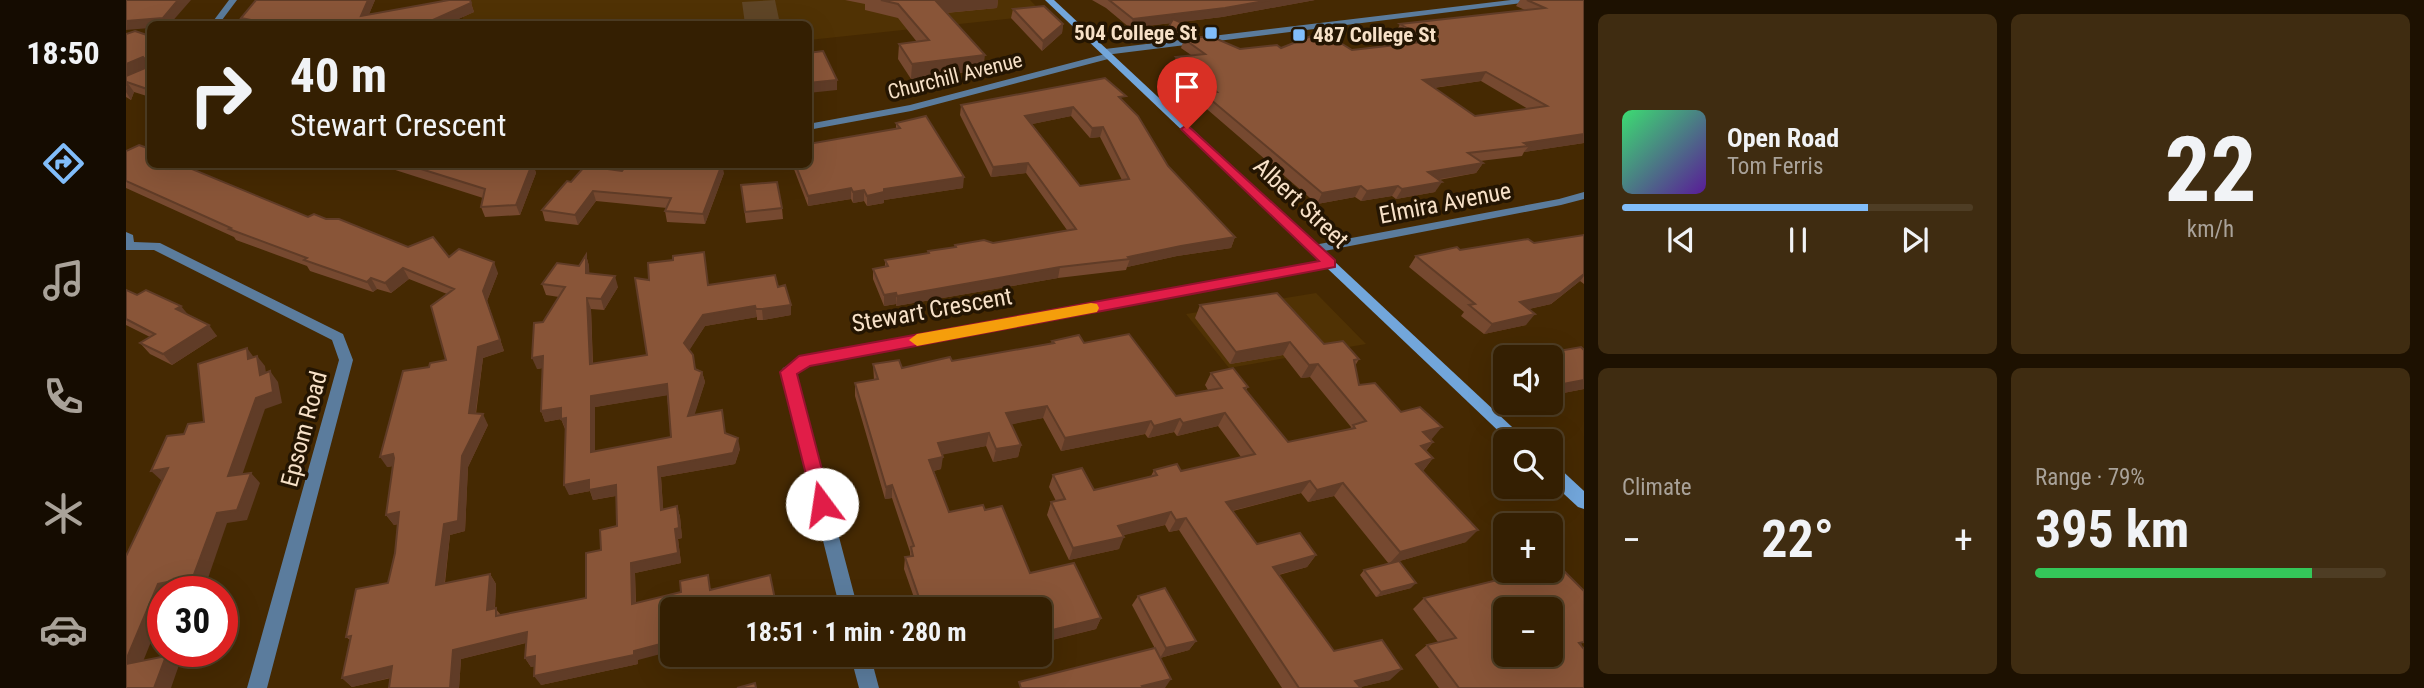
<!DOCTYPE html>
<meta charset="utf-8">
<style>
:root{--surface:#341f02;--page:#3f2c11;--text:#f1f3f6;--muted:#a9a299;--line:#4e3d24;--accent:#81bdfa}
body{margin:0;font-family:"Roboto Condensed",sans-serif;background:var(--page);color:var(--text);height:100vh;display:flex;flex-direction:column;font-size:26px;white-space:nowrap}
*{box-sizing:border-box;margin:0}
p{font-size:23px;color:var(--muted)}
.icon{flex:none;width:38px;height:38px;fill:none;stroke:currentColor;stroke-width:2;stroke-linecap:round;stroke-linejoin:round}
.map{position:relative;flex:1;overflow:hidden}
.sheet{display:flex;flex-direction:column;gap:14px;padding:14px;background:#1d1101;width:840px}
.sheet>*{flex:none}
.top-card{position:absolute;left:21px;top:21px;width:665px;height:147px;border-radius:10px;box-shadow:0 7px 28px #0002,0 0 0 2px var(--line);background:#341f02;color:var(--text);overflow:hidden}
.controls{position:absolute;left:1367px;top:345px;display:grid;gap:14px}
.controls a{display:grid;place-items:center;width:70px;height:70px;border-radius:10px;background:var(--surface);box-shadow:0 7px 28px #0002,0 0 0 2px var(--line);font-size:35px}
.speed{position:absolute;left:21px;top:576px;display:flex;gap:14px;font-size:35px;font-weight:700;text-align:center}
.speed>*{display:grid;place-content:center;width:91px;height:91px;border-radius:50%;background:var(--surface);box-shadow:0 7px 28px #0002,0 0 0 2px var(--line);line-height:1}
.speed .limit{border:10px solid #d22;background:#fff;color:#111}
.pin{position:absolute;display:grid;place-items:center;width:60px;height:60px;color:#fff;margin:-72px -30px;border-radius:50% 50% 50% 0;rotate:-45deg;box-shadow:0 0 7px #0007}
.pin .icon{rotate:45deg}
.me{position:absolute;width:77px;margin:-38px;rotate:346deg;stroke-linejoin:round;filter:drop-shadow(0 0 5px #0008)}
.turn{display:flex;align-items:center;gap:24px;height:147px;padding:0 28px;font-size:32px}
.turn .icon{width:91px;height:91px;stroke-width:2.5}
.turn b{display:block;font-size:49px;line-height:60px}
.big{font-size:52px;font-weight:700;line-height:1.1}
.sheet .card{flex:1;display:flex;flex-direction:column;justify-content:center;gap:10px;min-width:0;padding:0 24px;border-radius:10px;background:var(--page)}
.sheet .dial{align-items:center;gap:0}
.dial b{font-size:91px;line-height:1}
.song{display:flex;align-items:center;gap:21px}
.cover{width:84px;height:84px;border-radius:10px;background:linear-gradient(135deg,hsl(140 70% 55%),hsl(270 70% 35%))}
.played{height:7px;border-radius:4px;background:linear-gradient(90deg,var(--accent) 70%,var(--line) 70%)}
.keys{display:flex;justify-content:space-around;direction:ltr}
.heat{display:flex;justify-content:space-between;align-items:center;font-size:38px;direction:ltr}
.charge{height:10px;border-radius:5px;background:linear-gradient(90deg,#34c759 79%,var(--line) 0)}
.sheet .tiles{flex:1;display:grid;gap:14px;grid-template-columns:repeat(2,1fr)}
.trip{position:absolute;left:534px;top:597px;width:392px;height:70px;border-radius:10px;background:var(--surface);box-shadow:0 7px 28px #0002,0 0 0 2px var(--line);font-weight:700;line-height:70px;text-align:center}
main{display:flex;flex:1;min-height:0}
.tabs{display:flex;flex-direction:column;width:126px;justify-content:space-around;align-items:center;background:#150c01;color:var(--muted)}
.tabs .icon{width:49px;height:49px}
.tabs .active{color:var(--accent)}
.tabs b{font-size:32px;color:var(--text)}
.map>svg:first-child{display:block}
</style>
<main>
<nav class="tabs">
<b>18:50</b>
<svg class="icon active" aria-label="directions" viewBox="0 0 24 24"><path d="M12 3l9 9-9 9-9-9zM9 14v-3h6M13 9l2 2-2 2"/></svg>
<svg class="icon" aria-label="music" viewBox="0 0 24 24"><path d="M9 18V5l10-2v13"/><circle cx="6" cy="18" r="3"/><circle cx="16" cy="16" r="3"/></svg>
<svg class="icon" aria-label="phone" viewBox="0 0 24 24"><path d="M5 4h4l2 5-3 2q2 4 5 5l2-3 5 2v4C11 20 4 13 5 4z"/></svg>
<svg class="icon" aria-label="climate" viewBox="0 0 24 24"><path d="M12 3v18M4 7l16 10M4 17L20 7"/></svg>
<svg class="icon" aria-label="car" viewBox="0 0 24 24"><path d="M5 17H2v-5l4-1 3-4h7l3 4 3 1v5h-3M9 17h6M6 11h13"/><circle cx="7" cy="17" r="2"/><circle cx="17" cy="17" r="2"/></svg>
</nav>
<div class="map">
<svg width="1458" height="688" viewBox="0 0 1458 688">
<rect width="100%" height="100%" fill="#452902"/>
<g fill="#503204">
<polygon points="342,0 904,0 919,15 683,40 682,24 335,24"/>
<polygon points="1190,293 1240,344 1103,368 1060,314"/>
</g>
<polygon fill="#5f4526" points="649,0 654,24 619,24 616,2"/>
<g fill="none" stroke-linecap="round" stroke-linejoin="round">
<g fill="#5b7c9d" fill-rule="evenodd">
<polygon points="103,0 111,0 93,24 85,24"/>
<polygon points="983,53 987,56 986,58 785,111 682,130 682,124 784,105"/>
<polygon points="1458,192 1458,199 1435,205 1188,253 1182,249 1188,245 1433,199"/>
<polygon points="0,232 7,235 8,242 34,243 217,334 227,360 141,688 121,688 213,360 206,340 28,250 0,250"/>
<polygon points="1204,259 1210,263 1208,266 683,365 670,374 732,609 714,609 655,372 657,368 679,356"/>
<polygon points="724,654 744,654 753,688 733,688"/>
</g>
<polygon fill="#5b7c9d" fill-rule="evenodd" points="1385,0 1409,0 1405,2 979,55 975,52 979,49"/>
<g fill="#72a6db" fill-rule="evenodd">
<polygon points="919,0 928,0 1401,441 1383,441"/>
<polygon points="1424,464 1430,465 1458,491 1458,509 1452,507 1424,481"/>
</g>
</g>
<g fill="#764930" fill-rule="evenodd">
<polygon points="130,0 249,0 243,14 344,0 348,12 321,24 119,24 115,18"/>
<polygon points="719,0 872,0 871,8 820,13 857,70 785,79 772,59 773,44 791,42 772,18 739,10 739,4"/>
<polygon points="966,0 1189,0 1096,17 1055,22 1065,27 1063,36 1041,39 1039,37 1045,23 1004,28 980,8"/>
<path d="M 1394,0 L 1458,0 L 1458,143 L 1398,152 L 1396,156 L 1354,161 L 1357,163 L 1350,173 L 1313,180 L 1309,192 L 1270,199 L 1266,196 L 1235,201 L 1229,197 L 1191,204 L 1075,104 L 1079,94 L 1047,67 L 1050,57 L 1065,55 L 1055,48 L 1058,39 L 1114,49 L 1155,48 L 1226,50 L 1286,43 L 1270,33 L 1274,24 L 1399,10 L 1390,6 ZM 1355,81 L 1402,109 L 1349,116 L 1308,88 Z"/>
<polygon points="887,9 937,24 936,33 916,51 885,18"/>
<polygon points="0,34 24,36 24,97 8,92 5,100 0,97"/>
<path d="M 998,102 L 1042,166 L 1109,237 L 1105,248 L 1051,256 L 1001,267 L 1000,270 L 932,278 L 770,306 L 770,304 L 758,306 L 747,279 L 747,269 L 759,267 L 759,260 L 802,253 L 802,251 L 829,247 L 829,245 L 867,243 L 941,230 L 900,173 L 865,177 L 834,115 L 835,105 ZM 945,116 L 964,138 L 974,137 L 996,180 L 954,186 L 906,124 Z"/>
<polygon points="770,123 837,188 758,200 758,203 741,206 738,201 727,203 725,199 682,206 666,164 682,164 770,128"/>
<path d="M 0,151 L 63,168 L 182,217 L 200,219 L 282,247 L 323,257 L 372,273 L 361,301 L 378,351 L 357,358 L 350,414 L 362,425 L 342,467 L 339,531 L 324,535 L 319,583 L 364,574 L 370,584 L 369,608 L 375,615 L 460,598 L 475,550 L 491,526 L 490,496 L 467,500 L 464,491 L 443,495 L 439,429 L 435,419 L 419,422 L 415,411 L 417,368 L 411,369 L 417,322 L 433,297 L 420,295 L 416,284 L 453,266 L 460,255 L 463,266 L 463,273 L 492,287 L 478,310 L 465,309 L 467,364 L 521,355 L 583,285 L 652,287 L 665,315 L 637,320 L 631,320 L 631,317 L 579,326 L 563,350 L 570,369 L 576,372 L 579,382 L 568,415 L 600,433 L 614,449 L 609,464 L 535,477 L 537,509 L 551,506 L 554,517 L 556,538 L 552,539 L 555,563 L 509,573 L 510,604 L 584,584 L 512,660 L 512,664 L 415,685 L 409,666 L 405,667 L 399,658 L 400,643 L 335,659 L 333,688 L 263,688 L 265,678 L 226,687 L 216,678 L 224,640 L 220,637 L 262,583 L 269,553 L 272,524 L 268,525 L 260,515 L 267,466 L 261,467 L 303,367 L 320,360 L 321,294 L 283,279 L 265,293 L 251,289 L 247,292 L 184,271 L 181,266 L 110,240 L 108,237 L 0,188 ZM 541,395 L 545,437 L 469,451 L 469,407 Z"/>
<polygon points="261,164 407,164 410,173 394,215 359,217 355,207 357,198 263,168"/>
<polygon points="496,171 598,173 579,224 541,222 539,211 541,208 470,201 452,225 419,221 416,210 445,182"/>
<polygon points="615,185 656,208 657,219 620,223"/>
<polygon points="1458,235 1458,284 1454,281 1425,304 1403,309 1400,325 1358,334 1335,316 1338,312 1283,267 1290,256 1334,250 1408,243"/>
<polygon points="0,290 63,315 91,336 46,365 24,354 14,343 24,337 0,325"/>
<polygon points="1074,305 1198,344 1233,359 1229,366 1233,385 1275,412 1307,442 1300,451 1307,458 1297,471 1340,542 1263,564 1208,496 1182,502 1175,493 1107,511 1131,544 1190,555 1181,567 1153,575 1208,651 1264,680 1234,687 1235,688 1156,688 1053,530 1043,532 1039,525 997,535 993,549 943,560 921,515 925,502 930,501 923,487 927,475 968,490 1025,476 1028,470 1055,471 1115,457 1092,426 1051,436 1048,432 1022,438 1019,434 935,451 917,418 885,424 895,445 892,457 867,462 860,446 816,454 815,469 808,471 823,512 859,510 904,573 975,618 970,629 914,643 914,609 792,609 778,569 779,557 784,556 784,552 766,498 759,499 729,396 729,383 748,380 747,364 776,368 826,361 925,344 926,341 958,343 1050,396 1082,390 1079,385 1085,373 1122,387 1120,390 1162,442 1224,429 1225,427 1184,377 1175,378 1157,355 1104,364 1069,318"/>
<polygon points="1455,347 1458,350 1458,389 1427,395 1424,393 1424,357 1405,357"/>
<polygon points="1238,570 1285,588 1250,597 1234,575"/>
<polygon points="1390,570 1424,570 1457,648 1458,688 1313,688 1289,655 1301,645 1312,642 1287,609 1298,598 1382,577"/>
<polygon points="1012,596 1070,641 1063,650 1034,658 1006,605"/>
<polygon points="808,654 869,654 813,669"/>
</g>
<g fill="#603c27">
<polygon points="52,0 65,0 44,24 24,24 24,28 0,30 0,21"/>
<polygon points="242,0 249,0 239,24 235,16"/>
<polygon points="809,0 872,0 871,8 808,14"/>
<polygon points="1144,0 1189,0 1096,17 1004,28 1007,19"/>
<polygon points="345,3 348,12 321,24 298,24"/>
<polygon points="937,24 936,33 916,51 917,41"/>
<polygon points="1065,27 1063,36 1041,39 1044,30"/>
<polygon points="859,55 857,70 785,79 786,64"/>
<polygon points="17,57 23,67 0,76 0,64"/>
<polygon points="1360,72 1355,81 1292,90 1297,80"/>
<polygon points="711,80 711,90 682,93 682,83"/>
<polygon points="1,82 8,92 5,100 0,92"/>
<polygon points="947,107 945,116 897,126 899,116"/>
<polygon points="977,127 974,137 964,138 966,128"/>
<polygon points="1458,134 1458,143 1398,152 1403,146 1398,143"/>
<polygon points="902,163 900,173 865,177 867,167"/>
<polygon points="1357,163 1350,173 1296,182 1302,172"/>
<polygon points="406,164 407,164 410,173 394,215 390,205"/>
<polygon points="596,164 598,173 579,224 577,214"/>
<polygon points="838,177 837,188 758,200 758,189"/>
<polygon points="1316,182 1309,192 1270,199 1276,189"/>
<polygon points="1235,186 1229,197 1191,204 1196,193"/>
<polygon points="1272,186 1266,196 1235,201 1241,191"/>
<polygon points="725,188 725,199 682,206 682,196"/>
<polygon points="738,190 738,201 727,203 727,192"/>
<polygon points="467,191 470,201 452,225 449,215"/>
<polygon points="758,192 758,203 741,206 741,196"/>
<polygon points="1109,237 1105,248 1051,256 1001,267 1004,259 1002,257 1055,246"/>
<polygon points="460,255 463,266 464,283 460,273"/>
<polygon points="368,262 372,273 361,301 378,351 357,358 348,424 343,413 357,291"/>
<polygon points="934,267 932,278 770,306 771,296"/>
<polygon points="277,268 283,279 265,293 259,283"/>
<polygon points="1458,274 1458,276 1454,281 1425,304 1385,313 1394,302"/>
<polygon points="489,276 492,287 478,310 475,299"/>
<polygon points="245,278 251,289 247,292 241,282"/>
<polygon points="770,293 770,304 758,306 758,295"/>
<polygon points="461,298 465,309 467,375 464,364"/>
<polygon points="665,305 665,315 637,320 636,309"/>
<polygon points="55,306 64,317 50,309"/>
<polygon points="629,306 631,317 579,326 561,354 558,343 577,315"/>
<polygon points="1409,314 1400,325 1358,334 1366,324"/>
<polygon points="83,325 91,336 46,365 37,354"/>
<polygon points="1164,342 1157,355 1104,364 1110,352"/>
<polygon points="121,348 129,359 122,359"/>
<polygon points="131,356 139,366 142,386 134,375"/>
<polygon points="417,356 421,367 411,369 406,358"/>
<polygon points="1192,364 1184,377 1175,378 1183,365"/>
<polygon points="144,371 152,382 156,403 139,409 112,487 102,476 130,398"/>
<polygon points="576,372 579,382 565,426 562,416"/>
<polygon points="1458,380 1458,389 1427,395 1437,384"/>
<polygon points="541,384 543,395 469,407 469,462 465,452 465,396"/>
<polygon points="921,406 917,418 878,426 880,413"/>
<polygon points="435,408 444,429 440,430 435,419 419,422 415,411"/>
<polygon points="1099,413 1092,426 1051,436 1057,423"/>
<polygon points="357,414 362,425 342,467 339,531 324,535 317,595 310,585 318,524 336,456"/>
<polygon points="1054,419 1048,432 1022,438 1028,426"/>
<polygon points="1025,421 1019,434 935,451 939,438"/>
<polygon points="1316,427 1305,440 1297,432"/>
<polygon points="863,433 860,446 810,456 812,443"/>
<polygon points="612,438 614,449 609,464 535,477 538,520 535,510 532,467"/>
<polygon points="1307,442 1297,455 1295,446"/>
<polygon points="895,445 892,457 867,462 870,449"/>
<polygon points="267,454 274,465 261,467 254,457"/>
<polygon points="817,457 815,469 802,472 803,460"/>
<polygon points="1307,458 1297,471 1290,464"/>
<polygon points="42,468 36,481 25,471"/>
<polygon points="125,473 134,483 121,520 101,523 79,587 56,592 37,592 37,612 12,674 0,666 0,660 32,584"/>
<polygon points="463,480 490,485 494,495 467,500 464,491 443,495 438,485"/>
<polygon points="1184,481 1175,493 1093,514 1100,502"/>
<polygon points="1217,483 1208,496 1182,502 1191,490"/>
<polygon points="766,485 766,498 759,499 760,487"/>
<polygon points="551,506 554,517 556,538 552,539 555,563 509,573 510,614 506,604 505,563"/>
<polygon points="273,512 281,522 268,525 260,515"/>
<polygon points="1045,512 1039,525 987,538 992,526"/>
<polygon points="1060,518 1053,530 1043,532 1050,520"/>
<polygon points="1352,530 1340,542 1263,564 1274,552"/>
<polygon points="998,537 993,549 943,560 947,548"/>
<polygon points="1190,555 1181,567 1139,578 1147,567"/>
<polygon points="364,574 370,584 368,619 361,610"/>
<polygon points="1290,583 1285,588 1250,597 1255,592"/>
<polygon points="975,618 970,629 914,643 914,633"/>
<polygon points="401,632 407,641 335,659 333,688 324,688 327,650"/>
<polygon points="546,641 546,651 512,660 512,664 415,685 408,676"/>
<polygon points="1070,641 1063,650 1034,658 1040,648"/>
<polygon points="577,654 596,654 578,659"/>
<polygon points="829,654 869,654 813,669 815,658"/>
<polygon points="40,656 53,665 45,688 28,688"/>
<polygon points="409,656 415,665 405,667 399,658"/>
<polygon points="266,666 275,675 226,687 216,678"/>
<polygon points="1276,669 1264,680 1231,688 1229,681"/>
<polygon points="1045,679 1039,688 1015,688 1016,686"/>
</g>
<g fill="#895538" stroke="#603c27" stroke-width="2" fill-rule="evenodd">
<polygon points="0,0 52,0 37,18 0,21"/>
<polygon points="130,0 242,0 235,16 323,0 344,0 345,3 298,24 144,24 115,18"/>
<polygon points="755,0 810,0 809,0 859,55 786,64 773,44 803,40 772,4"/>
<polygon points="983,0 1144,0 1099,8 1007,19"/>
<path d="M 1401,0 L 1458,0 L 1458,134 L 1398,143 L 1403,146 L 1342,153 L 1357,163 L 1302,172 L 1316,182 L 1276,189 L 1272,186 L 1241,191 L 1235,186 L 1196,193 L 1078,94 L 1091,92 L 1050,57 L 1079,54 L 1058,39 L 1084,36 L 1114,49 L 1151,45 L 1155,48 L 1185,36 L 1190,38 L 1200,34 L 1226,50 L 1304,41 L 1274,24 L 1419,8 ZM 1360,72 L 1421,106 L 1349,116 L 1297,80 Z"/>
<polygon points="918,6 937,24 917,41 887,9"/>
<polygon points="1047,19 1065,27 1044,30 1042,28"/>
<polygon points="9,31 24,36 24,90 1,82 0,86 0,76 19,68 20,60 17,57 0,64 0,34"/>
<polygon points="697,51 711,80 682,83 682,53"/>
<path d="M 979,78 L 1000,96 L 993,97 L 1012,116 L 1042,166 L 1109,237 L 1055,246 L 1002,257 L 1004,259 L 934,267 L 771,296 L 770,293 L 758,295 L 747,269 L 762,266 L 759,260 L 803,253 L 802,251 L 830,247 L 829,245 L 858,240 L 867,243 L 950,229 L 902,163 L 867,167 L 835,105 ZM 947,107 L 966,128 L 977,127 L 1003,179 L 954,186 L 899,116 Z"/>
<polygon points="800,116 838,177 758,189 758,192 741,196 738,190 727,192 725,188 682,196 669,164 682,164 682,144 774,128 770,123"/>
<path d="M 13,145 L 24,149 L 24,164 L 58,164 L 56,165 L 182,217 L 188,214 L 200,219 L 213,219 L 282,247 L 307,237 L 323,257 L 333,249 L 368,262 L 357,291 L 374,340 L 352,347 L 343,413 L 357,414 L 336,456 L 332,521 L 318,524 L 310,585 L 364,574 L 361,610 L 370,608 L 370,616 L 460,598 L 460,553 L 475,550 L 474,530 L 491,526 L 490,485 L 463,490 L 463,480 L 438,485 L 440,418 L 435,419 L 435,408 L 415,411 L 417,356 L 406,358 L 408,323 L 417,322 L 439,287 L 416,284 L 431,263 L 453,266 L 460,255 L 460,273 L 489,276 L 475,299 L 461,298 L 464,364 L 521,355 L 509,278 L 523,280 L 522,263 L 547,260 L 547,256 L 578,252 L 582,285 L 649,275 L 652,287 L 659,285 L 665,305 L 636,309 L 630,309 L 629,306 L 577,315 L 558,343 L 567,355 L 569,369 L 576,372 L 562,416 L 596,410 L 599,433 L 612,438 L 607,453 L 532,467 L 535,510 L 551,506 L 553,528 L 549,529 L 552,553 L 505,563 L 506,604 L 555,592 L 554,581 L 582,575 L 584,590 L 644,575 L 651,609 L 546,609 L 546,641 L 508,651 L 508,655 L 408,676 L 409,656 L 399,658 L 401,632 L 327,650 L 324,688 L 263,688 L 266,666 L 216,678 L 225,636 L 220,637 L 230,589 L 262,583 L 269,553 L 273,512 L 260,515 L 268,458 L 267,454 L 254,457 L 277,371 L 303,367 L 304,363 L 320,360 L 305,306 L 328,289 L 277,268 L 259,283 L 245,278 L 241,282 L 178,260 L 181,258 L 103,229 L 105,228 L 0,181 L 0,151 ZM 541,384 L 545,437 L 465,452 L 465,396 Z"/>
<polygon points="279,164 406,164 390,205 355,207 359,189"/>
<polygon points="515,164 596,164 577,214 539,211 545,198 467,191 449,215 416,210 441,181 445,182 459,166 496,171 499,167 513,168"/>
<polygon points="651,182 656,208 619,212 615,185"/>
<polygon points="1458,235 1458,274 1434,293 1394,302 1409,314 1366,324 1343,305 1349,304 1290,256 1331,247 1334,250 1402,239 1408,243"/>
<polygon points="0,290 11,295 20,290 55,306 50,309 83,325 37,354 14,343 29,334 0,319"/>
<polygon points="1151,293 1198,344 1217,341 1233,359 1228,360 1233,385 1249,383 1275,412 1294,407 1316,427 1297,432 1307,442 1295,446 1307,458 1290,464 1352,530 1274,552 1217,483 1191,490 1184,481 1100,502 1131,544 1174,533 1190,555 1147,567 1208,651 1256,640 1276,669 1229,681 1235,688 1173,688 1060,518 1050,520 1045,512 992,526 998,537 947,548 925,502 939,499 927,475 956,468 968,490 1031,475 1028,470 1051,464 1055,471 1129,454 1099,413 1057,423 1054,419 1028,426 1025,421 939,438 921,406 880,413 895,445 870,449 863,433 812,443 817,457 803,460 823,512 857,505 859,510 876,506 904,573 948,563 975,618 914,633 914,609 797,609 779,557 787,556 785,547 788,546 766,485 760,487 729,383 752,379 747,364 773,360 776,368 824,357 826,361 928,343 926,341 953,335 958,343 1003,334 1050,396 1096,388 1085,373 1107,368 1122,387 1118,388 1162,442 1229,428 1227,425 1240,421 1192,364 1183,365 1164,342 1110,352 1074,305"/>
<polygon points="1455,347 1458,350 1458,380 1437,384 1424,373 1424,357 1405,356"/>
<polygon points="121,348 122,359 131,356 134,375 144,371 147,392 130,398 102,476 125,473 111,510 91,513 67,577 32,584 0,660 0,556 42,468 25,471 41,436 58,434 62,424 78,422 72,364"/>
<path d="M 1425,558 L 1458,591 L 1458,642 L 1453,643 L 1458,649 L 1458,688 L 1333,688 L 1301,645 L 1330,638 L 1298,598 L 1400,573 L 1398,570 L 1424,570 ZM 1379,609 L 1424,609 L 1424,654 L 1379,654 Z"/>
<polygon points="1273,561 1290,583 1255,592 1238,570"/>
<polygon points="1039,588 1070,641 1040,648 1012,596"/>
<polygon points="1029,648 1045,679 1016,686 1018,688 895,688 893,682"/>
<polygon points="814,654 829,654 815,658"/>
<polygon points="40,656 28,688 0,688 0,664"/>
<polygon points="629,683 630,688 611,688"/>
</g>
<polygon fill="#e11d48" stroke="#92132f" stroke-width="2" points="1061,125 1209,260 1209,267 684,366 671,374 705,504 703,510 696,512 689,510 654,372 673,356 1193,261 1057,131 1055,129"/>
<polygon fill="#f59e0b" points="965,303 971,304 973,308 971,312 791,346 783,340 791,334"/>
<g fill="#81bdfa" stroke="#241502" stroke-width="2.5">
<rect x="1078" y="26" width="14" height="14" rx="3.5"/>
<rect x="1166" y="28" width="14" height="14" rx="3.5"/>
</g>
<g text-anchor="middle" stroke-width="7" stroke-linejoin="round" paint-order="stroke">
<g font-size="21" font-weight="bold" fill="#f7e1c8" stroke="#241502" text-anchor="end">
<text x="1071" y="40">504 College St</text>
<text x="1187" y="42" text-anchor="start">487 College St</text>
</g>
<g font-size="21" fill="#f7e1c8" stroke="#241502">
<text transform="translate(829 76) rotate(-14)" y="7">Churchill Avenue</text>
</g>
<g font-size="24" fill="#f7e1c8" stroke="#241502">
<text transform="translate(1175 203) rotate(43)" y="8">Albert Street</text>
<text transform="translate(1319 203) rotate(-11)" y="8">Elmira Avenue</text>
<text transform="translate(806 310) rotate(-10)" y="8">Stewart Crescent</text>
<text transform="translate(178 429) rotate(-75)" y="8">Epsom Road</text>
</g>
</g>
</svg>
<div class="controls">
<a><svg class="icon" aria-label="sound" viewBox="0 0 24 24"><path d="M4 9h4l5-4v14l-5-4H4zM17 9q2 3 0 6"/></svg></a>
<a><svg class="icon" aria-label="search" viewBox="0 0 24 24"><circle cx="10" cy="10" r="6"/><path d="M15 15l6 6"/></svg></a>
<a>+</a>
<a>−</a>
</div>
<div class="speed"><div class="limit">30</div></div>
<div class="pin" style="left:1061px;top:129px;background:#d93025"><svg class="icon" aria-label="arrive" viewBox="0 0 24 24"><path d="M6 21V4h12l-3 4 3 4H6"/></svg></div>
<svg class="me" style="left:696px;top:504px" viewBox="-20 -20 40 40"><circle r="19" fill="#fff"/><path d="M0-13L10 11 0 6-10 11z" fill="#e11d48"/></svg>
<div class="trip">18:51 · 1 min · 280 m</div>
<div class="top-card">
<div class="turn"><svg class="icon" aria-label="right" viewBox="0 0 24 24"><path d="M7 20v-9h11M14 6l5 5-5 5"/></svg><div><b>40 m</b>Stewart Crescent</div></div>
</div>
</div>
<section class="sheet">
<div class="tiles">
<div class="card">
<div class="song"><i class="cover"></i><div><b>Open Road</b><p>Tom Ferris</p></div></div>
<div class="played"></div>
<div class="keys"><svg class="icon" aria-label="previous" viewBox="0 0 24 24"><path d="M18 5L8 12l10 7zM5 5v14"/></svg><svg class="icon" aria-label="pause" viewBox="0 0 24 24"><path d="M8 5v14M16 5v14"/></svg><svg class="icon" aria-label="next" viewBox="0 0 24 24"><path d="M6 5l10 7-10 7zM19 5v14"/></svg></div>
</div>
<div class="card dial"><b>22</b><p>km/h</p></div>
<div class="card"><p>Climate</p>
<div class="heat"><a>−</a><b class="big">22°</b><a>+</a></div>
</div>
<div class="card"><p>Range · 79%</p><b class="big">395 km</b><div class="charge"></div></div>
</div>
</section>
</main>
